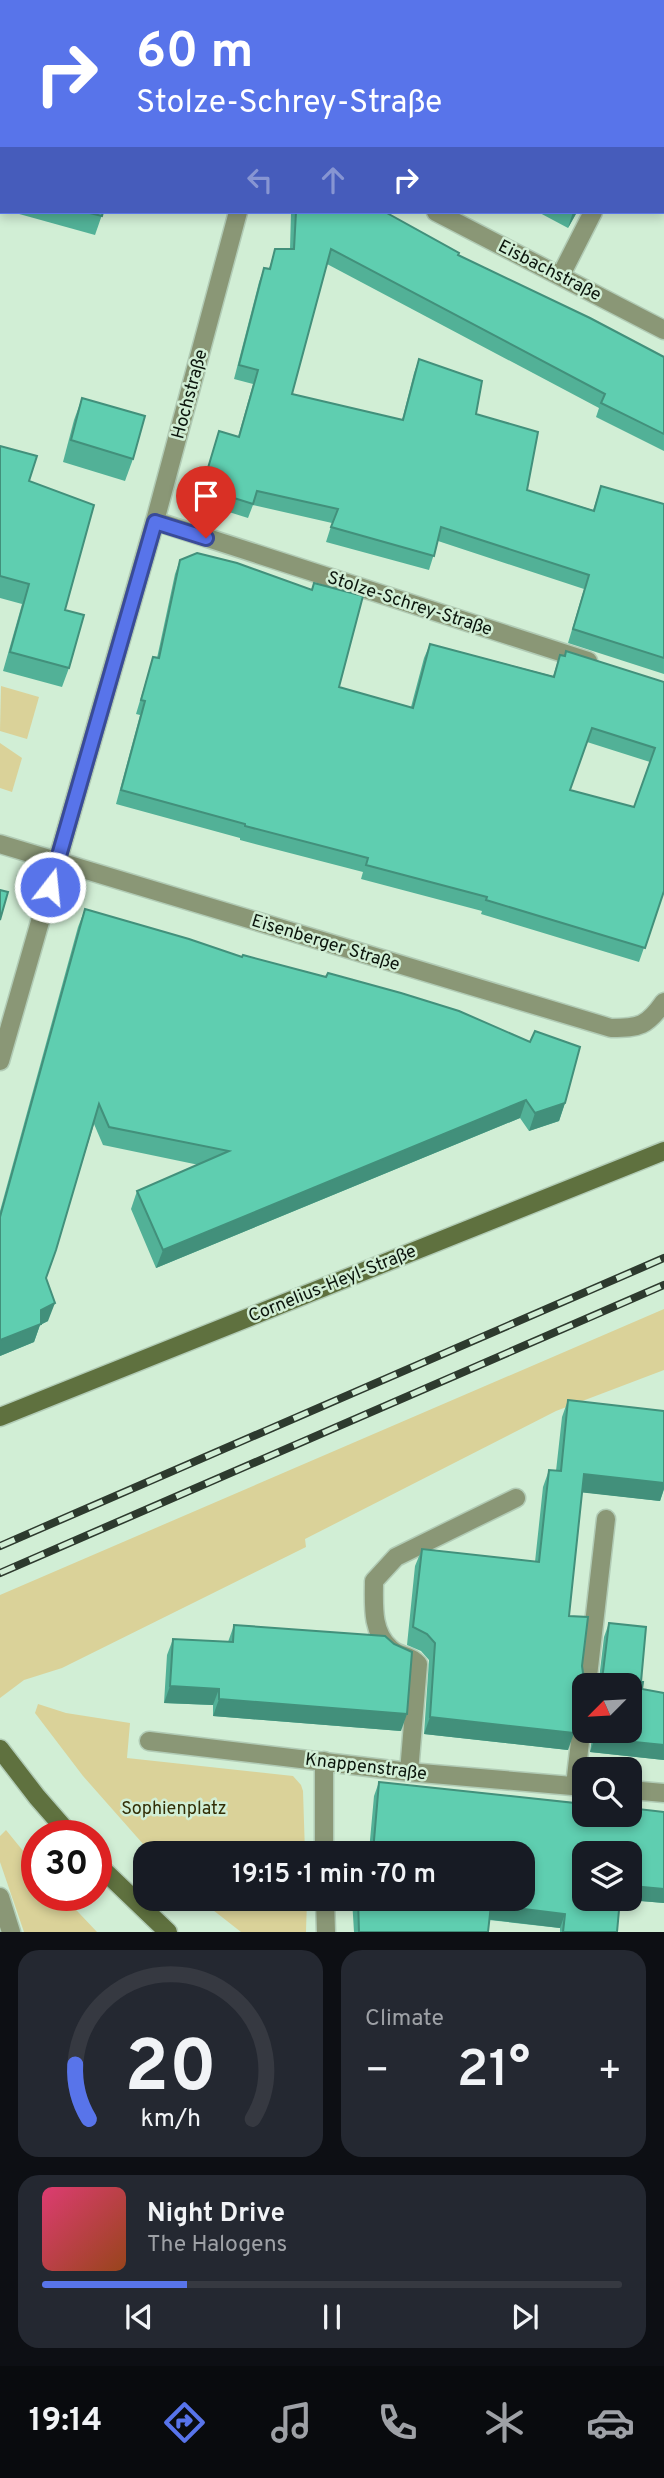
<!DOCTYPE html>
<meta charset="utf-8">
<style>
:root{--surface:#171b24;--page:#242831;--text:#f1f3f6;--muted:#9ea1a6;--line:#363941;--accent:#5874ea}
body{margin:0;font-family:Overpass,sans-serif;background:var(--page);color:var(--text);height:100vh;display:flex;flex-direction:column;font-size:26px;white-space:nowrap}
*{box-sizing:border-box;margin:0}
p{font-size:23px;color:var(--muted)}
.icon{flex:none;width:38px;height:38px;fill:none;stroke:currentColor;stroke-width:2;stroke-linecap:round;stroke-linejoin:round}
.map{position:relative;height:1932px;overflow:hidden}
.details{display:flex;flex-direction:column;gap:18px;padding:18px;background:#0d0f14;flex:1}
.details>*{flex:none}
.hud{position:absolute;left:0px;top:0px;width:665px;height:214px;box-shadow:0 4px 10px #0003;background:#5874ea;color:#fff;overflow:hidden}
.needle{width:46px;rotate:246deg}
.controls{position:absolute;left:572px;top:1673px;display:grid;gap:14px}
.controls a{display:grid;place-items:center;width:70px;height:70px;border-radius:14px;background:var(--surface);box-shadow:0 4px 10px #0003;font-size:35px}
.speed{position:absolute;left:21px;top:1820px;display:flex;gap:14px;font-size:35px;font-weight:700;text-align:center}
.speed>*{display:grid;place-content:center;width:91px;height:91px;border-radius:50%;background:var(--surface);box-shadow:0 4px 10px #0003;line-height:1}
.speed .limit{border:10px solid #d22;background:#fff;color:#111}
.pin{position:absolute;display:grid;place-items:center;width:60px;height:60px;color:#fff;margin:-72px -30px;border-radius:50% 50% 50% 0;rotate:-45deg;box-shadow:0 0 7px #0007}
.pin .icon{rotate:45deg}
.me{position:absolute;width:77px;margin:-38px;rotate:16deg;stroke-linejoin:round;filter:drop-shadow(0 0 5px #0008)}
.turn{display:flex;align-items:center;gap:24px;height:147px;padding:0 21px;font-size:32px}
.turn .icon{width:91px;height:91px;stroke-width:2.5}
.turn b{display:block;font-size:49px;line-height:60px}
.lanes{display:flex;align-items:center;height:66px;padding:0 21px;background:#0003;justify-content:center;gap:35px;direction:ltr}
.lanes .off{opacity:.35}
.big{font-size:52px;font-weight:600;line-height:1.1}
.details .tile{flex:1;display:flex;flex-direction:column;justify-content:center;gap:10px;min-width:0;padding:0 24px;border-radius:21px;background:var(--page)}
.details .dial{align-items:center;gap:0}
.dial svg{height:182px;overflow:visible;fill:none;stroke:var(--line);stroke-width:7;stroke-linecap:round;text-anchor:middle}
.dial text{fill:var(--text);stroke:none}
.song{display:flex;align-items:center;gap:21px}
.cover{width:84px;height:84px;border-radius:10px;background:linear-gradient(135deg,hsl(340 70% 55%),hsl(20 70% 35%))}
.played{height:7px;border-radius:4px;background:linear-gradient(90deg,var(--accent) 25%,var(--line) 25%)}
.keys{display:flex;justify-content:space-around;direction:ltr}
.heat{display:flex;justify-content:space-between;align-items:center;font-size:38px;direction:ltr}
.details .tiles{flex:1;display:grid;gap:18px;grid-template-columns:1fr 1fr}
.tile:last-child{grid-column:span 2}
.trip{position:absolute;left:133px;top:1841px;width:402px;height:70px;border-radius:21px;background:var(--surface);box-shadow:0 4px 10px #0003;font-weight:600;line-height:70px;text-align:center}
.tabs{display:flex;height:112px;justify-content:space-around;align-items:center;background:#090b0e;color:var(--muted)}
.tabs .icon{width:49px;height:49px}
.tabs .active{color:var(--accent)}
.tabs b{font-size:32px;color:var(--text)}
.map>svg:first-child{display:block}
</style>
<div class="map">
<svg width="664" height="1932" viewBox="0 0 664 1932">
<rect width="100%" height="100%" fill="#d1eed5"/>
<g fill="#dad299">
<polygon points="1,686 39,697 27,739 0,731"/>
<polygon points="0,743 22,758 12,792 0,788"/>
<polygon points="664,1309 664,1370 556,1411 305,1539 306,1547 62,1668 24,1680 0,1698 0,1595"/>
<polygon points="38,1704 66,1713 130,1723 127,1758 293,1776 301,1785 303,1791 305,1853 151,1853 83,1776 35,1713"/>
<polygon points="6,1830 37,1868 37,1895 62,1895 97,1932 24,1932 0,1862 0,1836"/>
<polygon points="199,1899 307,1899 306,1932 241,1932"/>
</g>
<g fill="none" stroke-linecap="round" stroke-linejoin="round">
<defs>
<g id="lane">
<polyline points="561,275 593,212"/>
<polyline points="587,1685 606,1519"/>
<path d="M 409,1772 L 418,1664 C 408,1653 400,1658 390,1648 C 371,1631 374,1604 374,1581 L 396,1557 L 516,1498"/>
<polyline points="575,1786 584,1706"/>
</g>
<g id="street">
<polyline points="257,0 257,2"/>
<polyline points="436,212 664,330"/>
<polyline points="155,521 588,661"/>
<path d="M 0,844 L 611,1028 C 640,1028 647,1026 664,1002"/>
<polyline points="0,1061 155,521 238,212"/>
<polyline points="149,1741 409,1772 584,1787"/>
<polyline points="324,1761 324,1853"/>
<polyline points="630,1790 664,1793"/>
<polyline points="0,1897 11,1932"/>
<polyline points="325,1899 326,1932"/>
</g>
<g id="secondary">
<polyline points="0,1417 664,1151"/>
<polyline points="0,1749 37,1797 71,1836"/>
<polyline points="96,1863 168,1932"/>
</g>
</defs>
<use href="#lane" stroke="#b1cbb5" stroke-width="21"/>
<use href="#street" stroke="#b1cbb5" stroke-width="21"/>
<use href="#secondary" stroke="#b1cbb5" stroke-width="21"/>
<use href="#lane" stroke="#8a9776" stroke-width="18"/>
<use href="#street" stroke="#8a9776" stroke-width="18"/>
<use href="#secondary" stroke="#5f713f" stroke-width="18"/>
<defs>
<g id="rail">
<polyline points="0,1546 664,1258"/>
<polyline points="0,1573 664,1285"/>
</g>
</defs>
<use href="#rail" stroke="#2d3a2e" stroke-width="8"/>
<use href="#rail" stroke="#d1eed5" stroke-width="5" stroke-dasharray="16" stroke-linecap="butt"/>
</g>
<g fill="#52b197" fill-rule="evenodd">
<polygon points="2,147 2,209 0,208 0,153"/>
<polygon points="12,212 103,212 95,235"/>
<polygon points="291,212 385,212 458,255 664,357 664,451 596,417 599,408 327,264 292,394 402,420 414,373 419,359 476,414 527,490 593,510 601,486 664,504 664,674 568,643 584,589 438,541 429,570 326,542 332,523 253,505 248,518 197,502 219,431 238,437 253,384 234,379 259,282 264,268 269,269 275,249 290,249"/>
<polygon points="538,212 577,212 568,228"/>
<polygon points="82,398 133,459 125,481 63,462 74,420"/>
<polygon points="0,446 29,481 65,610 69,668 62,687 3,671 22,604 0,598"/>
<path d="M 180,560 L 311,590 L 314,583 L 339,687 L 411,707 L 424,658 L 430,644 L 553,676 L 560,655 L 664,682 L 664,891 L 639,962 L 481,914 L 482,911 L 361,879 L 363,872 L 240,840 L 240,838 L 116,804 L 140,715 L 136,714 L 153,657 L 157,658 L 175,574 ZM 587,742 L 650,762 L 634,807 L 570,790 Z"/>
<polygon points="85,909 565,1103 559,1121 529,1131 520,1118 156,1268 131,1209 137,1191 199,1165 103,1145 94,1124 46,1279 48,1321 40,1325 34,1342 0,1356 0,1211 78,927"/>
<polygon points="568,1400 664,1411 664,1489 660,1501 582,1492 569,1616 583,1673 589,1678 586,1685 584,1685 582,1695 578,1697 568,1750 424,1734 429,1660 421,1651 407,1645 415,1566 422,1549 535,1562 543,1487 549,1470 556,1471 562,1417"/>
<polygon points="609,1623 641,1682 642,1689 664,1693 664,1760 590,1752 593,1731 630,1731 630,1685 593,1685 594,1682 599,1679 604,1637"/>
<polygon points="234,1625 401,1731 213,1716 213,1705 164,1703 167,1655 173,1639 228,1642"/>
<polygon points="379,1782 664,1812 664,1903 629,1900 628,1904 620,1903 617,1932 560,1932 560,1928 489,1920 488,1932 354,1932 352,1899 523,1899 523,1853 354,1853 356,1849 369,1851 374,1796"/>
</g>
<g fill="#42907b">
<polygon points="381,0 499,0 512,2 393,2"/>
<polygon points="573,212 577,212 568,228"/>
<polygon points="526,1100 520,1118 156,1268 163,1250"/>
<polygon points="565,1103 559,1121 529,1131 535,1113"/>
<polygon points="55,1303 48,1321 40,1325 34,1342 0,1356 0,1340 41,1310"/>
<polygon points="584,1474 664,1483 664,1489 660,1501 578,1492"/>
<polygon points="589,1678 586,1685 584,1685 582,1695 575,1699 582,1682"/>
<polygon points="170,1686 219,1689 213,1705 164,1703"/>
<polygon points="219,1699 407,1714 401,1731 213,1716"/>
<polygon points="430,1717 574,1733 568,1750 424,1734"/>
<polygon points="595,1738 664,1745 664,1760 590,1752"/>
<polygon points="633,1886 664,1889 664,1903 629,1900 628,1904 616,1903 618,1899 630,1899 630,1890"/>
<polygon points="491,1905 565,1914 560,1928 485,1919"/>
</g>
<g fill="#5fceb0" stroke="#42907b" stroke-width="2" fill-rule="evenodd">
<polygon points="117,0 240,0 240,2 116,2"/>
<polygon points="303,0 362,0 365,2 303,2"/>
<polygon points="499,0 572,0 572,2 512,2"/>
<polygon points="621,0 664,0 664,149 663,2 621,2"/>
<polygon points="2,152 2,188 0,188 0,159"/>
<polygon points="86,212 103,212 102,216"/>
<polygon points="296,212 385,212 459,253 458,255 590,318 664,357 664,434 601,403 605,394 331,249 292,394 403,420 419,359 482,381 476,414 538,432 527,490 594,511 601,486 664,504 664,658 573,629 589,575 441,527 434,556 331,527 338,509 257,491 253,504 202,488 219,431 239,437 258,370 239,365 264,268 270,269 275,249 294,249"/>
<polygon points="82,398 145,416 133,459 71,440"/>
<polygon points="0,446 37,456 29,481 94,505 65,610 84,615 69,668 10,652 29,584 0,576"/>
<path d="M 197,553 L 237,563 L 312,590 L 314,583 L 363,596 L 339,687 L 413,708 L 430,644 L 554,677 L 560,655 L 565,656 L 566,651 L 664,682 L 664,891 L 645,948 L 486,900 L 487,897 L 366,865 L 368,858 L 245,826 L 245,824 L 121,790 L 145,701 L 141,700 L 153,657 L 159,658 L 180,560 ZM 592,728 L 655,748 L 634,807 L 570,790 Z"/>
<polygon points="0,890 8,892 0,920"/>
<polygon points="85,909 189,939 242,957 243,955 326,977 328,973 401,993 459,1011 530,1042 535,1031 580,1047 565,1103 535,1113 526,1100 163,1250 137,1191 229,1151 109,1127 99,1104 56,1250 46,1278 55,1303 41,1310 41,1324 0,1340 0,1217"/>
<polygon points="568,1400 664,1411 664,1483 584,1474 569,1616 588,1617 582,1666 583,1673 589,1678 582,1682 579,1687 574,1733 430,1717 435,1643 427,1634 413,1627 422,1549 539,1562 549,1470 561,1471"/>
<polygon points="609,1623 646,1627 641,1682 643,1682 642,1689 664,1693 664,1745 595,1738 596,1731 630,1731 630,1685 597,1685 594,1682 601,1678 603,1672"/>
<polygon points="234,1625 385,1636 394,1644 412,1652 407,1714 219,1699 219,1689 170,1686 173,1639 233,1642"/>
<polygon points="379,1782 584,1804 584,1815 630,1815 630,1808 664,1812 664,1889 633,1886 633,1890 630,1889 630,1853 584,1853 584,1899 620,1899 617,1932 563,1932 565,1914 491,1905 488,1932 359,1932 358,1899 523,1899 523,1853 356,1853 356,1849 373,1852"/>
</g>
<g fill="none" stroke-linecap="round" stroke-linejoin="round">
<defs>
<polyline id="route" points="50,887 155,522 206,538"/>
</defs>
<use href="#route" stroke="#394b98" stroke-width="18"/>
<use href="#route" stroke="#5874ea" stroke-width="12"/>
</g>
<g text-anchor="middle" stroke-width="5" stroke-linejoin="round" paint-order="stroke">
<g font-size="18" fill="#0b150c" stroke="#d1eed5">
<text transform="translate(550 270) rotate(27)" y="6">Eisbachstraße</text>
<text transform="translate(189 394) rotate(-75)" y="6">Hochstraße</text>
<text transform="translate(410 603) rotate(18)" y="6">Stolze-Schrey-Straße</text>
<text transform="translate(326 942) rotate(17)" y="6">Eisenberger Straße</text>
<text transform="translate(332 1283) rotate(-22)" y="6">Cornelius-Heyl-Straße</text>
<text transform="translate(366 1766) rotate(7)" y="6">Knappenstraße</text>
</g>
<g font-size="18" fill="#332e06" stroke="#d1eed5">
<text x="174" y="1814">Sophienplatz</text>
</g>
</g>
</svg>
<div class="controls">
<a><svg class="needle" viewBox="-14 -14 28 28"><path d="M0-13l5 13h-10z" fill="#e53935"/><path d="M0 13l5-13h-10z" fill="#9ea1a6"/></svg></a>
<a><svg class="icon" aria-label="search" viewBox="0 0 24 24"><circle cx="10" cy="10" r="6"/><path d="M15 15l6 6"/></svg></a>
<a><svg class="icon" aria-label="layers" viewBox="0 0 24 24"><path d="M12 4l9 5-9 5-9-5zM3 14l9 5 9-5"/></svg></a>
</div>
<div class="speed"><div class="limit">30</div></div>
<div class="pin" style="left:206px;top:538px;background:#d93025"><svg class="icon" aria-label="arrive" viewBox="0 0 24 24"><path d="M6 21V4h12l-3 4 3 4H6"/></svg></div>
<svg class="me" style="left:50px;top:887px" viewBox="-20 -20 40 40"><circle r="17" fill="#5874ea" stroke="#fff" stroke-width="3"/><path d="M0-11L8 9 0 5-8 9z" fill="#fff"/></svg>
<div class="trip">19:15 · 1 min · 70 m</div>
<div class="hud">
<div class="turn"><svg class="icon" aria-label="right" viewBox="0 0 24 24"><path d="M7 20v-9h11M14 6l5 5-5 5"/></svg><div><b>60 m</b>Stolze-Schrey-Straße</div></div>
<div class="lanes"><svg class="icon off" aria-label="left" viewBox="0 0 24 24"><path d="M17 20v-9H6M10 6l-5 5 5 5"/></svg><svg class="icon off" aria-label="ahead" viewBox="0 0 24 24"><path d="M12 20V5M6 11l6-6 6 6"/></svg><svg class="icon" aria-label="right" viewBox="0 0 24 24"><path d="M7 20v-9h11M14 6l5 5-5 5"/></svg></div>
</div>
</div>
<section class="details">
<div class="tiles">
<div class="tile dial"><svg viewBox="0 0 100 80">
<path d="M14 69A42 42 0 1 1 86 69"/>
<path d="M14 69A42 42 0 0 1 8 45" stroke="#5874ea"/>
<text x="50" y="56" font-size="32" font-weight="700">20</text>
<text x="50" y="72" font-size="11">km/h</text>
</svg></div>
<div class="tile"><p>Climate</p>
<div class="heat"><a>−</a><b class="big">21°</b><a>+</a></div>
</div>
<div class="tile">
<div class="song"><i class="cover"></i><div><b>Night Drive</b><p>The Halogens</p></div></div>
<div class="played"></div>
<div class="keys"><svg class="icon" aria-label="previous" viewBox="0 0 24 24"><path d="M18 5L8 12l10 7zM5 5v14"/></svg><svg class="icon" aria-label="pause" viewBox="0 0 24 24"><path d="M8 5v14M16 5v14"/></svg><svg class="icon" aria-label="next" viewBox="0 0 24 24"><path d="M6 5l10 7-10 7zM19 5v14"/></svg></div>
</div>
</div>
</section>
<nav class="tabs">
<b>19:14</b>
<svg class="icon active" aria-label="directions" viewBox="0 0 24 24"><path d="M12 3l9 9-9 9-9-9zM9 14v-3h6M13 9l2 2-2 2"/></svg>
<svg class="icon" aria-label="music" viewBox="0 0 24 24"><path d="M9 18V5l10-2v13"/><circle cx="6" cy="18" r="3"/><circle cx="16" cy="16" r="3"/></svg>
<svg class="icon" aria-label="phone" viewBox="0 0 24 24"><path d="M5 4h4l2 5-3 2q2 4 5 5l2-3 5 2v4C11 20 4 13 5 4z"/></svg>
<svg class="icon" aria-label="climate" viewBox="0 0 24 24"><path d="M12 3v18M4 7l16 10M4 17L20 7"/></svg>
<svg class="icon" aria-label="car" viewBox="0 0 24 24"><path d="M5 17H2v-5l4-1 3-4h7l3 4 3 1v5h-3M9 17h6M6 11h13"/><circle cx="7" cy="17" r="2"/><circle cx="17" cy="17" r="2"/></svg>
</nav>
